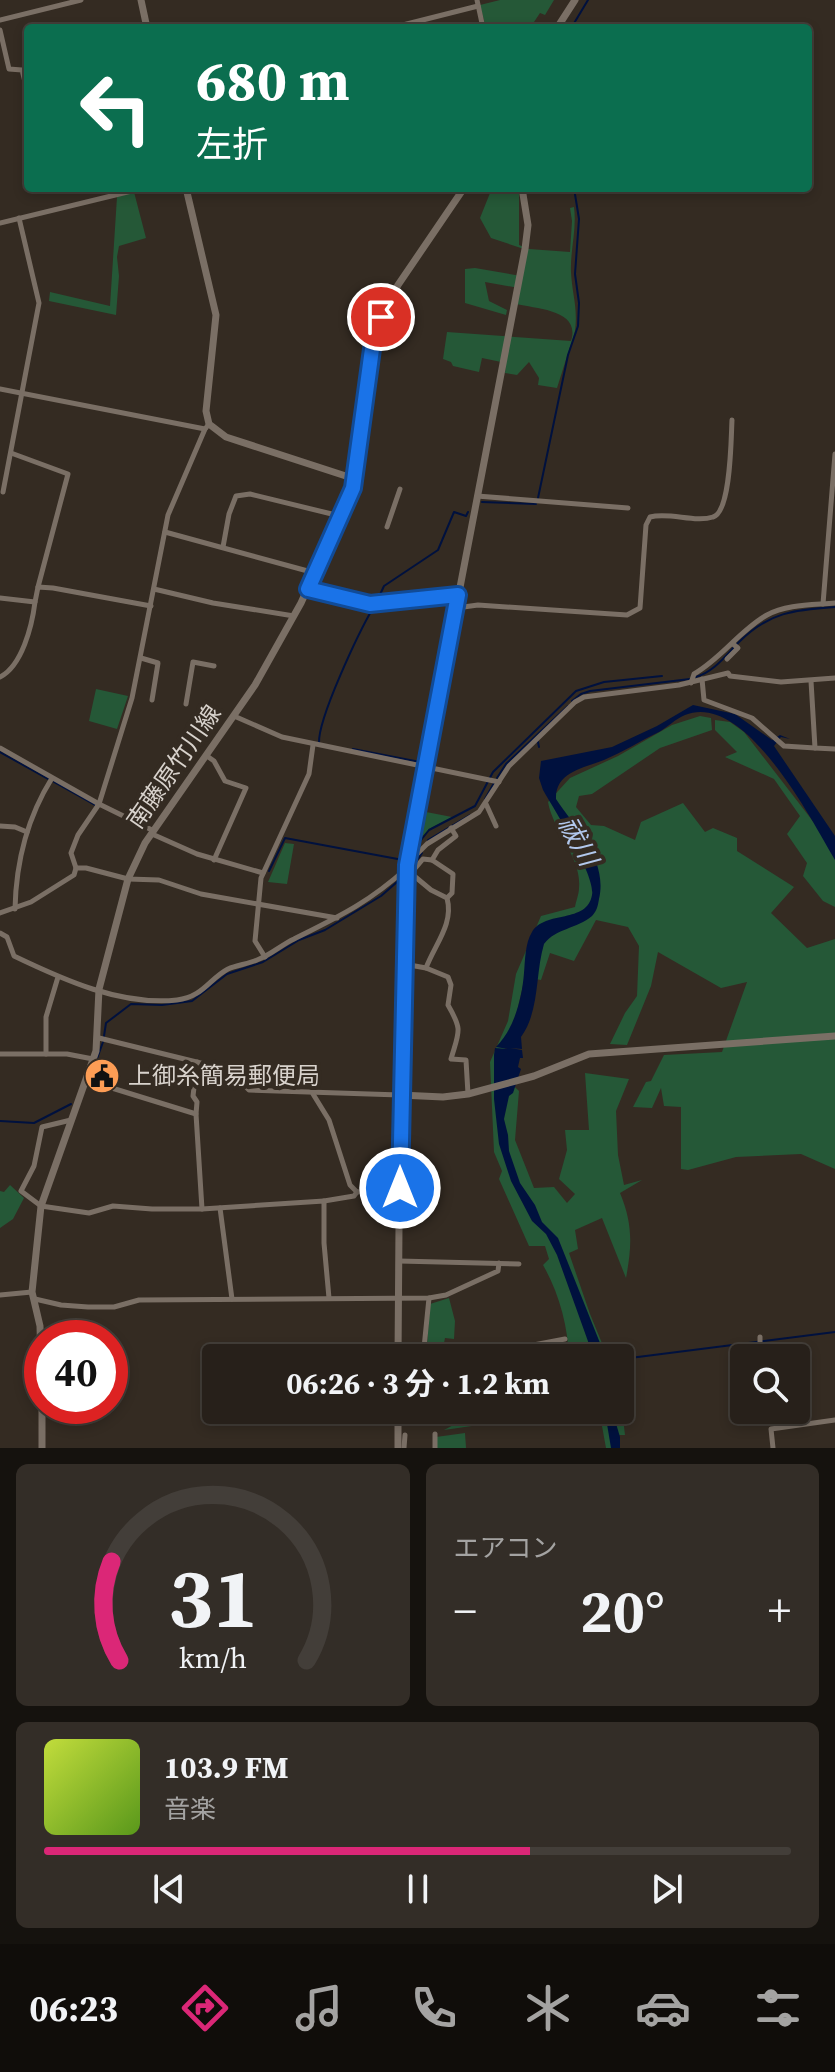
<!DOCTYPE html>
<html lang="ja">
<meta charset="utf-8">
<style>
:root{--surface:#27201a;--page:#332d27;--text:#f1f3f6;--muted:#a4a3a2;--line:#433e39;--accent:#db2777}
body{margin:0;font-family:"Source Serif 4","Noto Sans JP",serif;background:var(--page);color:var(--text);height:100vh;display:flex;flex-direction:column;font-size:30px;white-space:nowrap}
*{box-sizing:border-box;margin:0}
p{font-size:26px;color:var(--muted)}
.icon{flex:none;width:44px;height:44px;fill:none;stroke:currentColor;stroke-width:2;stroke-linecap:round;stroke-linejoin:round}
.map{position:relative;height:1448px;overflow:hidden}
.sheet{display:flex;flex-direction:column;gap:16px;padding:16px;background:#15120e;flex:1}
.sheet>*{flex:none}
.top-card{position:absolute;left:24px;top:24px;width:788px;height:168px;border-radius:8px;box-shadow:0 4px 12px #0003,0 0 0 2px var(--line);background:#0b6e4f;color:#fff;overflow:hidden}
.fabs{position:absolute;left:730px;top:1344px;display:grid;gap:16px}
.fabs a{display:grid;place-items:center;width:80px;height:80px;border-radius:8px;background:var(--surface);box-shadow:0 4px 12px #0003,0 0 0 2px var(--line);font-size:40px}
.speed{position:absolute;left:24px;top:1320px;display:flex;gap:16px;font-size:40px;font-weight:700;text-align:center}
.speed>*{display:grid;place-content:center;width:104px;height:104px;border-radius:50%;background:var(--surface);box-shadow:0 4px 12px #0003,0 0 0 2px var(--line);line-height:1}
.speed .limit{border:12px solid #d22;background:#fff;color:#111}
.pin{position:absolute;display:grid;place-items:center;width:68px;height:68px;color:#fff;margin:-34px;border:4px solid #fff;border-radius:50%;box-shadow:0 2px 8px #0007}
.me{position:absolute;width:88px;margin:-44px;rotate:0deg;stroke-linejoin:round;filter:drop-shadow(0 0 6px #0008)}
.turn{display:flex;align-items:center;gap:28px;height:168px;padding:0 40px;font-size:36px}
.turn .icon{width:104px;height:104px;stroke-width:2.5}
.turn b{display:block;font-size:56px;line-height:68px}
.big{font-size:60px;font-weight:700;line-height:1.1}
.sheet .widget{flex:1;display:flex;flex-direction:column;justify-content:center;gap:12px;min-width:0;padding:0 28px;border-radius:12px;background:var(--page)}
.sheet .dial{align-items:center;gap:0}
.dial svg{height:208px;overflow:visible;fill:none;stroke:var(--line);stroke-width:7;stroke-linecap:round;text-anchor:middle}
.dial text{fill:var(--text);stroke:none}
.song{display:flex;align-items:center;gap:24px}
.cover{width:96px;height:96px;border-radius:12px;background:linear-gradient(135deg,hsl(70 70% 55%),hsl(90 70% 35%))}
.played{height:8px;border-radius:4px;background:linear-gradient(90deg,var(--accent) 65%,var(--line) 65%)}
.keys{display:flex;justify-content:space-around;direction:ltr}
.heat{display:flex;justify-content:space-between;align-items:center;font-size:44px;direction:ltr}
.sheet .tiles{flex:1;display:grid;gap:16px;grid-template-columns:1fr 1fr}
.widget:last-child{grid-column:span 2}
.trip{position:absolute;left:202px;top:1344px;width:432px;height:80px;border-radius:8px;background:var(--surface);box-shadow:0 4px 12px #0003,0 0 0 2px var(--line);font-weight:700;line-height:80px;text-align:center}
.dock{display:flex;height:128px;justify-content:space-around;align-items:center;background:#100d0a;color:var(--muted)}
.dock .icon{width:56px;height:56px}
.dock .active{color:var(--accent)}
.dock b{font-size:36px;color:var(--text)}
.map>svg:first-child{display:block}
</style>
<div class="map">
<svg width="835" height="1448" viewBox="0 0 835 1448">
<rect width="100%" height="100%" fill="#342b22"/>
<g fill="#255837">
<polygon points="500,0 554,0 545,15 540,13 530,28 486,28 480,5"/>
<path d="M 492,188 L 564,188 L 564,193 L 519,193 L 519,245 L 529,249 L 570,252 L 572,221 L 570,208 L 574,207 C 577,229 570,251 571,272 C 572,294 578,307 575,331 L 557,388 L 538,385 L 539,378 L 529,362 L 517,375 L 505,373 L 506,363 L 482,358 L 479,372 L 453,366 L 451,362 L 443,359 L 447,332 L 571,341 C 581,310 538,309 516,304 L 519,288 L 485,282 L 489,301 L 507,310 L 506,315 L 465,303 L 465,269 L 475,268 L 521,276 L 527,250 L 491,238 L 480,218 Z"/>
<polygon points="134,192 146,238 119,246 117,257 119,276 116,315 49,301 50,292 110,306 117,197"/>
<polygon points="96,689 128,696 117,729 89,721"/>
<path d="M 700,716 L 711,718 L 712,730 L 660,748 L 592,794 L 579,796 L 576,807 L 591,825 L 604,826 L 635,840 L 641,822 L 683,803 L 705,832 L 713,828 L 737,838 L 737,851 L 794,887 L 771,913 L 807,948 L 835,939 L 835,1169 L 801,1154 L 736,1157 L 688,1170 L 681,1169 L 681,1107 L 664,1106 L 661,1088 L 652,1108 L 633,1107 L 646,1082 L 651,1081 L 664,1055 L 722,1052 L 747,982 L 721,988 L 658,952 L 651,986 L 627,1045 L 610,1044 L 625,1013 L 637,996 L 639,946 L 628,927 L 596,920 L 574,961 L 550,953 L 541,980 L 525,977 L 510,1041 L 497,1060 L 500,1073 L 519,1091 L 515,1140 L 534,1188 L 554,1187 L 567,1203 L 575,1194 L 559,1179 L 567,1150 L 565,1130 L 589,1130 L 585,1073 L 629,1079 L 616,1111 L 618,1155 L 624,1185 L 642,1180 L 620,1193 C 633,1224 632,1246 626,1278 L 602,1218 L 575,1230 L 578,1249 L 569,1253 L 590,1314 L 608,1358 L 569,1358 C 568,1326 559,1293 543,1265 L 549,1259 L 545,1246 L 529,1246 L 499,1179 L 502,1171 L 494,1152 L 490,1062 L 508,1021 L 516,974 L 541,916 L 575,907 C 576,901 579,894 579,888 C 582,858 553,831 548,802 L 570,778 L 618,756 L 672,725 Z"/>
<polygon points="715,720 730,722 744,732 832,846 835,846 835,907 823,901 803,876 807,863 787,834 800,816 774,779 725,757 737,752 715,730"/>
<polygon points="421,811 452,817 429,829 414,846"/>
<polygon points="285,843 294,844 287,884 268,882"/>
<polygon points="10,1185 24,1198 13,1219 0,1228 0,1191 4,1192"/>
<polygon points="449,1298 455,1321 454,1339 445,1338 443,1348 427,1346 430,1304"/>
<polygon points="620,1392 625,1435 611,1435 612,1448 606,1448 602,1426 594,1410 620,1410"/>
<polygon points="460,1410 487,1410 486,1424 444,1430 459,1422 462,1413"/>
<polygon points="465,1433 466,1448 436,1448 436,1437"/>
</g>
<g fill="#00113e">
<path d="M 693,705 L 735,714 L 772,740 L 780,735 L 790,739 L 781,737 L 774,746 L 835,836 L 835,860 C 811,819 745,691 685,715 C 675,719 668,727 659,732 C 640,741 623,752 604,760 C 584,768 555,772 556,799 C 576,829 608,860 599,899 C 598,905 597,911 592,916 C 577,929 556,928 544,944 C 535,974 540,1011 521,1037 L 522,1049 L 510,1048 L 522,1050 L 523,1058 L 520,1058 L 518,1067 L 521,1069 L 513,1093 L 509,1096 L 504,1119 L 508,1135 L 509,1151 L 520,1183 L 535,1205 L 542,1222 L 558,1238 L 606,1358 L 594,1358 L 557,1255 L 546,1234 L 532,1221 L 511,1181 L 499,1144 L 494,1099 L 494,1055 L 495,1048 L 508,1049 L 496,1047 C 514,1029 522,999 524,973 C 525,961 525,943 532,932 C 545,910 587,924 592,895 C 596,876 554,809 543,790 L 539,778 L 541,761 L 612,747 L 657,726 Z"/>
<polygon points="608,1410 612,1410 620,1437 620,1448 611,1448 607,1424"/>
</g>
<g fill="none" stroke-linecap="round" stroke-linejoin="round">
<g stroke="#00113e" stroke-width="2">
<polyline points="573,25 588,0"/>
<polyline points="538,498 568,355 578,326 579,303 575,274 579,219 574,188"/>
<polyline points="482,502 536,504"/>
<polyline points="378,599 384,586 438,550 454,512 466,516 468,512"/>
<path d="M 696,677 C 715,671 725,656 739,642 C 769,612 794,610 835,607"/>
<polyline points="572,701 581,694 590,691 690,679"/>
<polyline points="538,742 539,747"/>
<path d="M 319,743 C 318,718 359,632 373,608"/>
<polyline points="353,749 420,762"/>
<polyline points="0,752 48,779"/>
<polyline points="497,778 506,764 568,706"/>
<polyline points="54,782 95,805"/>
<polyline points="485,799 494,783"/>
<polyline points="428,840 470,815"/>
<polyline points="413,850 429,830 475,806 493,772 576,691 604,682 662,676"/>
<polyline points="411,869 422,853"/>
<polyline points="269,871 285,838 403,860 419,770"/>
<polyline points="104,1036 106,1023 131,1004 162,1005 192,1001 227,974 263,962 299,940 325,930 381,896 397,882"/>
<polyline points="90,1078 103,1042"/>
<polyline points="0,1121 34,1123 71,1104"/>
<polyline points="630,1358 835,1332"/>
</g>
<g stroke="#7a6f65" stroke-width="5">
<polyline points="477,0 483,28"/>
<polyline points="0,20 81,0"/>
<polyline points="391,28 478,6"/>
<polyline points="0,30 9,69 22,70 28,94"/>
<polyline points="0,223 144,188"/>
<polyline points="0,389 205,429"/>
<polyline points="11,453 68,474 38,587"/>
<polyline points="3,492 39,303 19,218"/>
<polyline points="477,496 628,508"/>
<polyline points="387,527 400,489"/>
<polyline points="165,532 315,573"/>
<polyline points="223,547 229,514 236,496 250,494 340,516"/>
<polyline points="154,589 213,603 294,616"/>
<polyline points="308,589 370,604 458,595"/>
<polyline points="0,598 35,602 38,587 53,588 151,606"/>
<polyline points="823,604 835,454"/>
<path d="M 456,608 L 478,605 L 627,615 L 640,608 L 646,525 L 650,517 C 670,512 695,523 713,517 C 731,512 731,438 732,420"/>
<polyline points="141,658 158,663 152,700"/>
<polyline points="727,659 738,648 733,644"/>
<path d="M 0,677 C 22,666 32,626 35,602"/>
<polyline points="702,679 704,700 752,718 784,746 815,748"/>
<polyline points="811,681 815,748 835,749"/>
<path d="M 691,683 L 694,674 C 722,658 740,630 767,615 C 786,604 814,605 835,603"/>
<polyline points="186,704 193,662 214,666"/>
<polyline points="234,716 282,737 499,782"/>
<polyline points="0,748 99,804 154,831"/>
<polyline points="207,756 214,761 225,781 246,788 214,860"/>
<polyline points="486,804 496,826"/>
<polyline points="0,826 15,827 27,832"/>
<polyline points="152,834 197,854 263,873"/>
<polyline points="432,860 438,850 456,836 451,828"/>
<polyline points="407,864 427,844 479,812 509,766 575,702 584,697 679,685 728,673 730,676 781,682 835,678"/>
<polyline points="76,868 71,853 78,835 99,804 132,698 168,515 205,429 209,424"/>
<path d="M 407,870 L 431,890 L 447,898 C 454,924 435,944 426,968"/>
<polyline points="412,872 423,859 432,860 453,874 452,893 447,898"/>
<path d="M 15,909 C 16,862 27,818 52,778"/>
<polyline points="0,913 31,902 74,875 76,868 86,868 128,879 159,880 201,894 337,918"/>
<path d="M 0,933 L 7,937 L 14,956 C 64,980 121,1006 177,1000 C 203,997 209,979 228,969 C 237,965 248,964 257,960 C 271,955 281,945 294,939 C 340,916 368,903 407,868"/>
<polyline points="265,957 255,941 261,878 309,774 313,745"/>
<path d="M 404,964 L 426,968 L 448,977 L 451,985 L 448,1005 C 463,1031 459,1031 451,1059 L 466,1060 L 468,1094"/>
<polyline points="99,1038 229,1070 249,1090 400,1095"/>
<polyline points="0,1054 67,1054 93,1059"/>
<polyline points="46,1054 46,1017 58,977"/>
<polyline points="86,1080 196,1114 202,1209"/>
<polyline points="313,1094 329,1120 350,1185 357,1192 400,1188"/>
<polyline points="196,1114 197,1102 193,1096 197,1062"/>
<polyline points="71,1120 42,1127 34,1166 21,1191 41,1206 89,1213 113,1206 152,1209 202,1209 324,1201 324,1243 329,1298"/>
<polyline points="324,1201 354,1196 357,1192"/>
<polyline points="220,1208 232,1299"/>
<polyline points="399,1261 519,1264"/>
<polyline points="0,1295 32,1292"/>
<polyline points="35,1299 61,1305 88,1307 114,1307 139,1300 429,1298 446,1295 498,1271 499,1263"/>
<polyline points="760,1337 760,1345"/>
<polyline points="423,1358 429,1298"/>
<polyline points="466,1358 494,1356 523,1347 565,1339"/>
<polyline points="404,1448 405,1435"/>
<polyline points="435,1448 435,1434"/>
<polyline points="773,1448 771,1429 835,1420"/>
</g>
<g stroke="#7a6f65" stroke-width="7">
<polyline points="141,0 147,28"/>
<polyline points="557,28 575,0"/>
<polyline points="186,188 216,315 206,411 209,424 226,437 355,479"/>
<polyline points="400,1095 443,1097 468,1094 534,1076 589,1054 835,1036"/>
<polyline points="398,1358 400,1095 408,858 525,249 528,225 522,188"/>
<polyline points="42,1405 40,1326 32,1292 41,1206 96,1051 99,989 128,879 145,843 255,685 301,603 353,488 372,349 381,317 398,285 464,188"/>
<polyline points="42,1406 42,1448"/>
<polyline points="398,1410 398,1448"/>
</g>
</g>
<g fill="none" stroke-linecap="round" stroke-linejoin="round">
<defs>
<polyline id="route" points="381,317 372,349 353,488 308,589 370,604 458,595 407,865 400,1188"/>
</defs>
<use href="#route" stroke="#114b97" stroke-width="20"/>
<use href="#route" stroke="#1a73e8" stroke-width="14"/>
</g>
<defs>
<symbol id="civic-disc" viewBox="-11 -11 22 22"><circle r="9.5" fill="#fd9d55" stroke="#342b22"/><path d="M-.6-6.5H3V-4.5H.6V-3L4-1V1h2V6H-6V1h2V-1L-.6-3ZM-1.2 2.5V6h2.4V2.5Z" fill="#111"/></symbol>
</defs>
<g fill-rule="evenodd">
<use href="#civic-disc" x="82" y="1056" width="40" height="40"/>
</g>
<g text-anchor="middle" stroke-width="8" stroke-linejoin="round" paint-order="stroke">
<g font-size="24" fill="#d8d2cc" stroke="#342b22">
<text transform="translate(174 767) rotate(-55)" y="8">南藤原竹川線</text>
</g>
<g font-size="24" fill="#d8d2cc" stroke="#342b22" text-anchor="start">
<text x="128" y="1084">上御糸簡易郵便局</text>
</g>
<g font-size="26" font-style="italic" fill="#b2c8ed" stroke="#342b22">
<text transform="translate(578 841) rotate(61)" y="9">祓川</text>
</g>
</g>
</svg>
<div class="fabs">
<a><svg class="icon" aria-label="search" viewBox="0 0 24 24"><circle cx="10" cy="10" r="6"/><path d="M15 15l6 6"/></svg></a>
</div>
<div class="speed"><div class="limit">40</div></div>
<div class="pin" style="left:381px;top:317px;background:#d93025"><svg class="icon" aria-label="arrive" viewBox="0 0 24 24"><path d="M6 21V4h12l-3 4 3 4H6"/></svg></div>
<svg class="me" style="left:400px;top:1188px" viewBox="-20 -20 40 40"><circle r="17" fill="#1a73e8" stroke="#fff" stroke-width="3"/><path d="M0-11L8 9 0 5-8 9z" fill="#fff"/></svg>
<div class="trip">06:26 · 3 分 · 1.2 km</div>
<div class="top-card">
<div class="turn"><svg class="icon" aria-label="left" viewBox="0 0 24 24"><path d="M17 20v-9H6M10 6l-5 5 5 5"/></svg><div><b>680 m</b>左折</div></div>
</div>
</div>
<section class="sheet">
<div class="tiles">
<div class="widget dial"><svg viewBox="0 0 100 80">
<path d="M14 69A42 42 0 1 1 86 69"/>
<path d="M14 69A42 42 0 0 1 11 31" stroke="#db2777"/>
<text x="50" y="56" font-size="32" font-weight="700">31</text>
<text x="50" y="72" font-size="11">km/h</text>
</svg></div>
<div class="widget"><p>エアコン</p>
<div class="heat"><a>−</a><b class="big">20°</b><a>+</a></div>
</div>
<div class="widget">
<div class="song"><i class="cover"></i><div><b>103.9 FM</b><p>音楽</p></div></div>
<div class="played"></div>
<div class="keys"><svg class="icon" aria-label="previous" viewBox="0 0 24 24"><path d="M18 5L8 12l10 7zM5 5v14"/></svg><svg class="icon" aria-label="pause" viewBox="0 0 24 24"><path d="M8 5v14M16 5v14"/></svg><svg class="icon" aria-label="next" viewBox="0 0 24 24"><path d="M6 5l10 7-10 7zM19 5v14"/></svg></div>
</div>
</div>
</section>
<nav class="dock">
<b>06:23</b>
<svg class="icon active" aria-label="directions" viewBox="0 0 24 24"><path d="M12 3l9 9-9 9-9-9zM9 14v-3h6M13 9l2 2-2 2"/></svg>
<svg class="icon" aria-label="music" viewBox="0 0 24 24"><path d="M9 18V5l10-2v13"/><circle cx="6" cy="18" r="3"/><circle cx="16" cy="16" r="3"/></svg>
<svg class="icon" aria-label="phone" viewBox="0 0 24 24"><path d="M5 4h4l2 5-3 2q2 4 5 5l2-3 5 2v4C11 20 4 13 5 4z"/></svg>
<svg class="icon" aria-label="climate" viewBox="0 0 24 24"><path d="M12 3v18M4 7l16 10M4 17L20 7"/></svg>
<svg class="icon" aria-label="car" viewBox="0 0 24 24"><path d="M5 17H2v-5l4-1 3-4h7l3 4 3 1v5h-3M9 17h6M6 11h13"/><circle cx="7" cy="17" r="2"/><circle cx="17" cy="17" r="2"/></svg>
<svg class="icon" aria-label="filters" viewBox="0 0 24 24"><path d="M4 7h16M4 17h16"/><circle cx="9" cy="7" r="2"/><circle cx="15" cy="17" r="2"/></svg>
</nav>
